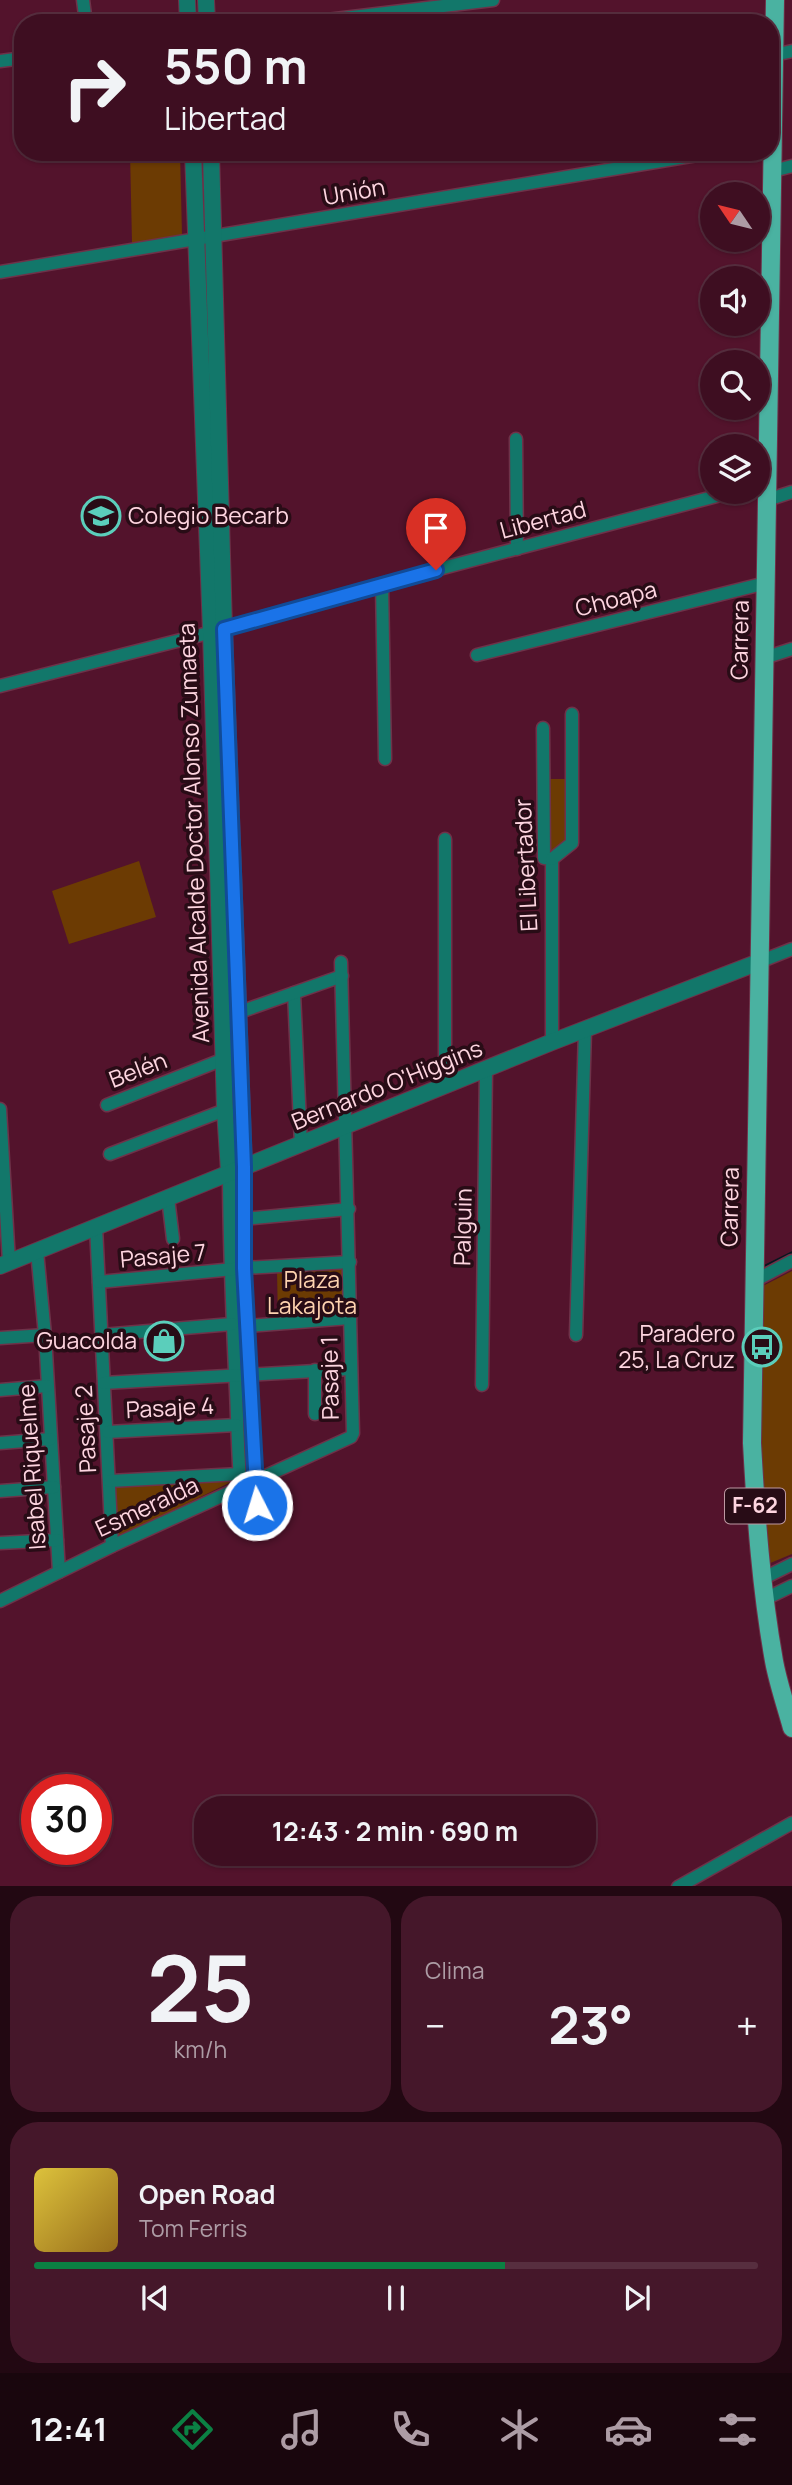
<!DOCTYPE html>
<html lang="es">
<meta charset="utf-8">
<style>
:root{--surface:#3e0e21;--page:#45172a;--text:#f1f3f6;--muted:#ad9ca5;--line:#572e3f;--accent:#0b8043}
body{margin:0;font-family:Manrope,sans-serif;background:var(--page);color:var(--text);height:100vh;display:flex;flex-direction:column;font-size:26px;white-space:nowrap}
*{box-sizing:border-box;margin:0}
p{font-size:23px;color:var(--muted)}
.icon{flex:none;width:38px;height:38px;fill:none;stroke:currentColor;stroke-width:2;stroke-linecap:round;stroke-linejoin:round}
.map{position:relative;height:1886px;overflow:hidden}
.side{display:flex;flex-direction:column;gap:10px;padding:10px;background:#220812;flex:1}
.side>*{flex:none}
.guide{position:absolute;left:14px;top:14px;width:765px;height:147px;border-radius:28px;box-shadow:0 2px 5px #0004,0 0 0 2px var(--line);background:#3e0e21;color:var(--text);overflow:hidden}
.needle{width:46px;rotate:305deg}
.controls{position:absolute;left:700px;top:182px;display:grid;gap:14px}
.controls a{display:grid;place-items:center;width:70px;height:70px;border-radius:50%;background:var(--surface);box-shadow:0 2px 5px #0004,0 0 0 2px var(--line);font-size:35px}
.speed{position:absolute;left:21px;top:1774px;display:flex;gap:14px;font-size:35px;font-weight:700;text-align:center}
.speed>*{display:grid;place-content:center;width:91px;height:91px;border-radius:50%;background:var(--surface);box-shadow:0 2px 5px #0004,0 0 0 2px var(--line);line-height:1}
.speed .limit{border:10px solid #d22;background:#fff;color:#111}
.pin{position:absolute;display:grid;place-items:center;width:60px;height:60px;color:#fff;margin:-72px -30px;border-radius:50% 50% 50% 0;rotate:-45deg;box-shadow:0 0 7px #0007}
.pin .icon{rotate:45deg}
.me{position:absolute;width:77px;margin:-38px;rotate:355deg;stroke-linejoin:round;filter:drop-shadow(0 0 5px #0008)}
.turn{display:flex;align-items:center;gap:24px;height:147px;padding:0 35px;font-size:32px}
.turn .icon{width:91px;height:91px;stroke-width:2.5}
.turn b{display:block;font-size:49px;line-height:60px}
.big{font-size:52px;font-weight:700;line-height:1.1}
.side .tile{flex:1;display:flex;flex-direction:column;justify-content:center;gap:10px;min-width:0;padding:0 24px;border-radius:28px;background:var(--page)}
.side .dial{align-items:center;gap:0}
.dial b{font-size:91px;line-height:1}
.song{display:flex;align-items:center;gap:21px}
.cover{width:84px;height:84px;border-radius:10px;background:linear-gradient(135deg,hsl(50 70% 55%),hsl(40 70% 35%))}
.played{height:7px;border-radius:4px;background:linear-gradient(90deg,var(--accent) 65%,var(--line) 65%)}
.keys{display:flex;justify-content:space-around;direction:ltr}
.heat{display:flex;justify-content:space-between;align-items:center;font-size:38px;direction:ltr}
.side .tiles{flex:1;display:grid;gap:10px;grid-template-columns:1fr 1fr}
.tile:last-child{grid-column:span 2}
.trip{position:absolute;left:194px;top:1796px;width:402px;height:70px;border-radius:28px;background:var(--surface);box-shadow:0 2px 5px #0004,0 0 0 2px var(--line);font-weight:700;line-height:70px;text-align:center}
.tabs{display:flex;height:112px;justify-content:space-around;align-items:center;background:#19060d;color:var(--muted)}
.tabs .icon{width:49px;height:49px}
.tabs .on{color:var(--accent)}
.tabs b{font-size:32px;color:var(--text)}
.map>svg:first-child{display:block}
</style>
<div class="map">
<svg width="792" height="1887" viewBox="0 0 792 1887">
<rect width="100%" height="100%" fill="#53132c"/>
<g fill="#6c3b03">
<polygon points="130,152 180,152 182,235 132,243"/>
<polygon points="546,779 569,779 570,842 554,855 546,855"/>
<polygon points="139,861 156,917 69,944 52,891"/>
<polygon points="347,1268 346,1316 278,1321 277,1271"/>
<polygon points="792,1271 792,1554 768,1564 758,1431 759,1288"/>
<polygon points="230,1480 229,1483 117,1538 114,1488 116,1487"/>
</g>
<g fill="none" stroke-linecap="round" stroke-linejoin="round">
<polyline stroke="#08161f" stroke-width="3.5" points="762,1268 792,1253"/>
<defs>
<g id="minor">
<polyline points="83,0 86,23"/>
<polyline points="302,23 493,0"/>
<polyline points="774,55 792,51"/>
<polyline points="0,61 23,58"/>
<polyline points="773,171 792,166"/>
<polyline points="0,272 715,152"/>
<polyline points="516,439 517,549"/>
<polyline points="767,500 792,492"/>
<polyline points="382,584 385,759"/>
<polyline points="477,655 766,583"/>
<polyline points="764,658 792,649"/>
<polyline points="0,686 224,629 382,584 732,492"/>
<polyline points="543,728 544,858 552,859 552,1042"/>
<polyline points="445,839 445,1086"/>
<polyline points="552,859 572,843 572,714"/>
<polyline points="759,962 792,949"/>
<polyline points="294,993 301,1145"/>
<polyline points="237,1013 342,976"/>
<polyline points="107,1105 224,1059"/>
<polyline points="0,1109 9,1262"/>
<polyline points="110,1154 225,1110"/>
<polyline points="244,1167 244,1268 257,1505"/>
<path d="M 229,1172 C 229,1239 232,1305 235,1372 C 238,1419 237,1465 243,1512"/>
<polyline points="168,1198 173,1239"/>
<polyline points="243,1219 349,1209"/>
<polyline points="96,1227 112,1546"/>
<polyline points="37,1251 45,1335 59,1572"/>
<polyline points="754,1281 792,1261"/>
<polyline points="99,1282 244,1268 350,1262"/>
<polyline points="247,1326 350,1318"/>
<polyline points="102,1335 232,1324"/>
<polyline points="576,1335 585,1030"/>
<polyline points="0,1338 45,1335"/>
<polyline points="104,1383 350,1369"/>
<polyline points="482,1385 486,1069"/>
<polyline points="0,1390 47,1386"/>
<polyline points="315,1414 315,1370"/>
<polyline points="108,1432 236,1425"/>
<polyline points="0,1443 50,1439"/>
<polyline points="110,1481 239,1474"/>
<polyline points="0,1491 54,1487"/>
<polyline points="0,1543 57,1540"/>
<polyline points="762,1579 792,1564"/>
<polyline points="765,1599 792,1586"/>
<polyline points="0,1601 112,1546 351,1437 353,1433 341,962"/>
<polyline points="678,1887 792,1823"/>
</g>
<g id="tertiary">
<polyline points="187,0 188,23"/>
<polyline points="206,0 207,23"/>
<polyline points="193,152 211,632 225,1110 229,1172"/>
<polyline points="211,152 224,629 244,1167"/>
<polyline points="0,1266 552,1042 759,962"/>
</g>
<path id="primary" d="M 775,0 L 752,1443 C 756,1516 761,1588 774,1661 C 778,1683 786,1706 792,1728"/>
</defs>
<use href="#minor" stroke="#6e3249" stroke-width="15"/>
<use href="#tertiary" stroke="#6e3249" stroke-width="18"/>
<use href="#primary" stroke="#6e3249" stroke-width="20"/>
<use href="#minor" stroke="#12776a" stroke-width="12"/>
<use href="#tertiary" stroke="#12776a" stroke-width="16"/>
<use href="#primary" stroke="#4ab2a1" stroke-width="18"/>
</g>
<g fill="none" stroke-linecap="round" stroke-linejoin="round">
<defs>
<polyline id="route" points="257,1505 244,1268 244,1167 224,629 436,570"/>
</defs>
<use href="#route" stroke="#114b97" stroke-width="18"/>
<use href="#route" stroke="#1a73e8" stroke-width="12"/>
</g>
<defs>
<symbol id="school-ring" viewBox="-11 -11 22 22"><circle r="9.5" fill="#280c16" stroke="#5bcebb" stroke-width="1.5"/><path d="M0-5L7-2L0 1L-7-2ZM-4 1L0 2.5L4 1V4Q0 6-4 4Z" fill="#5bcebb"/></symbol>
<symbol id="shop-ring" viewBox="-11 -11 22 22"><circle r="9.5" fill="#280c16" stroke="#5bcebb" stroke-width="1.5"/><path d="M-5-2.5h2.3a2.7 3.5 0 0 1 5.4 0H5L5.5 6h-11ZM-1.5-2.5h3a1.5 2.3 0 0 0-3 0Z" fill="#5bcebb"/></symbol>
<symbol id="bus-ring" viewBox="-11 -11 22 22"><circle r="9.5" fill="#280c16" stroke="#5bcebb" stroke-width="1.5"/><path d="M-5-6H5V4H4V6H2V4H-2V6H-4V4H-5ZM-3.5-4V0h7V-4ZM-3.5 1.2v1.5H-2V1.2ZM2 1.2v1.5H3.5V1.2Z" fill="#5bcebb"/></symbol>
</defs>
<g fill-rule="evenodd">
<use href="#school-ring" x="79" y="494" width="44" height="44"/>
<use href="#shop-ring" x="142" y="1319" width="44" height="44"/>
<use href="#bus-ring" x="740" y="1325" width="44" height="44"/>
</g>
<g text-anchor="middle" stroke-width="7" stroke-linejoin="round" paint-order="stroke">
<rect fill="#280c16" stroke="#be99a3" stroke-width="2" x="725" y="1488.5" width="60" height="35" rx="5"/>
<g font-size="21" font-weight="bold" fill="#fed5e0">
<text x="755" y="1513">F-62</text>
</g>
<g font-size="23" fill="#fed5e0" stroke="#280c16">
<text transform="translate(354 192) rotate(-10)" y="8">Unión</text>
<text transform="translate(543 520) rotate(-15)" y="8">Libertad</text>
<text transform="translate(616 599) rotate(-14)" y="8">Choapa</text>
<text transform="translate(740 640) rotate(-89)" y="8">Carrera</text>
<text transform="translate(194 833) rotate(-92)" y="8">Avenida Alcalde Doctor Alonso Zumaeta</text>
<text transform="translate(526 865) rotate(-93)" y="8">El Libertador</text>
<text transform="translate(138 1070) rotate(-21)" y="8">Belén</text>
<text transform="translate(387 1085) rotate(-22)" y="8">Bernardo O'Higgins</text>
<text transform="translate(730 1207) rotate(-89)" y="8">Carrera</text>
<text transform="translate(463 1227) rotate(-89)" y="8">Palguin</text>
<text transform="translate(163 1256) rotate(-5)" y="8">Pasaje 7</text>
<text transform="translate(330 1378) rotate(-91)" y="8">Pasaje 1</text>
<text transform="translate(170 1408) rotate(-3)" y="8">Pasaje 4</text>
<text transform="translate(86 1429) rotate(-93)" y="8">Pasaje 2</text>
<text transform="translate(32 1467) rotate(-94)" y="8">Isabel Riquelme</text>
<text transform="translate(147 1507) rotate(-25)" y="8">Esmeralda</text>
</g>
<g font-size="23" fill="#fed5e0" stroke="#280c16" text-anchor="end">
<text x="128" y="524" text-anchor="start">Colegio Becarb</text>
<text x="735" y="1342">Paradero<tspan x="735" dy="26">25, La Cruz</tspan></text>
<text x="137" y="1349">Guacolda</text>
</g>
<g font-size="23" fill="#fed3b0" stroke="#280c16">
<text x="312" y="1288">Plaza<tspan x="312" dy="26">Lakajota</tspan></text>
</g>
</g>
</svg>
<div class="controls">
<a><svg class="needle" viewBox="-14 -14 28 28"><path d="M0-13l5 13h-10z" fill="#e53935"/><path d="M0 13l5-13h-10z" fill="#ad9ca5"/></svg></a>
<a><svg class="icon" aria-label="sound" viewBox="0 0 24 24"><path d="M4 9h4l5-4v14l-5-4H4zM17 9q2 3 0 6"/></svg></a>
<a><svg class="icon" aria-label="search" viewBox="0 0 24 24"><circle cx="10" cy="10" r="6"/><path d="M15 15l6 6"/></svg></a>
<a><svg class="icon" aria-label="layers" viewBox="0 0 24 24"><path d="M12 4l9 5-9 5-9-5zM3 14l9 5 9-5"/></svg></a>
</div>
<div class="speed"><div class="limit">30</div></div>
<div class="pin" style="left:436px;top:570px;background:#d93025"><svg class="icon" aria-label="arrive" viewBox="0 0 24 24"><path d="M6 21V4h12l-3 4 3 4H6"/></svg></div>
<svg class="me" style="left:257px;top:1505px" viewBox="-20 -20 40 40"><circle r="17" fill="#1a73e8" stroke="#fff" stroke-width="3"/><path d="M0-11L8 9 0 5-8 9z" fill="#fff"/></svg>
<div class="trip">12:43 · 2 min · 690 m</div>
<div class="guide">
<div class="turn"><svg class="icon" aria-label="right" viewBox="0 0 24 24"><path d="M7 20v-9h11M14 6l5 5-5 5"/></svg><div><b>550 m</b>Libertad</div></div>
</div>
</div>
<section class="side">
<div class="tiles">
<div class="tile dial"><b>25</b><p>km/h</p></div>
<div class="tile"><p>Clima</p>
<div class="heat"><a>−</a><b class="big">23°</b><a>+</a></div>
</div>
<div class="tile">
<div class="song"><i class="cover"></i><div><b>Open Road</b><p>Tom Ferris</p></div></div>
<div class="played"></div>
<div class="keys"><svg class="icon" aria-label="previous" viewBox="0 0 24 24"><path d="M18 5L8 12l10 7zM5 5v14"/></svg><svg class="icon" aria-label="pause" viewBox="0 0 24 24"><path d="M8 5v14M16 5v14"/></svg><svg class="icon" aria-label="next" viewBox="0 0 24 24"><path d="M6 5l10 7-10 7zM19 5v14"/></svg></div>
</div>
</div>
</section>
<nav class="tabs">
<b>12:41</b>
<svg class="icon on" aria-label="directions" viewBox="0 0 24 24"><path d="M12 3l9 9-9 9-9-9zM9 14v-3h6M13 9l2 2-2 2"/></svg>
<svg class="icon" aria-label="music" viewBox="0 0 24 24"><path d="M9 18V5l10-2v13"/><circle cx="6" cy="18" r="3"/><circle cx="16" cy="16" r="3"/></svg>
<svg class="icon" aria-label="phone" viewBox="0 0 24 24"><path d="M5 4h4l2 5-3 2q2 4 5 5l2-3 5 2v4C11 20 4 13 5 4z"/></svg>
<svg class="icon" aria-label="climate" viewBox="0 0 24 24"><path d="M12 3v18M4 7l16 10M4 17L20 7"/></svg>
<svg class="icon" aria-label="car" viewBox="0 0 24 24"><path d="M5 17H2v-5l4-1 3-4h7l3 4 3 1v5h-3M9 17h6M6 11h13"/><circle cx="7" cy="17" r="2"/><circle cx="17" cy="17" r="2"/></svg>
<svg class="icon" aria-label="filters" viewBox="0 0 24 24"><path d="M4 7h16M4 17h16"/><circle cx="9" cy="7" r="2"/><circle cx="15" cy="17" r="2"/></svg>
</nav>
